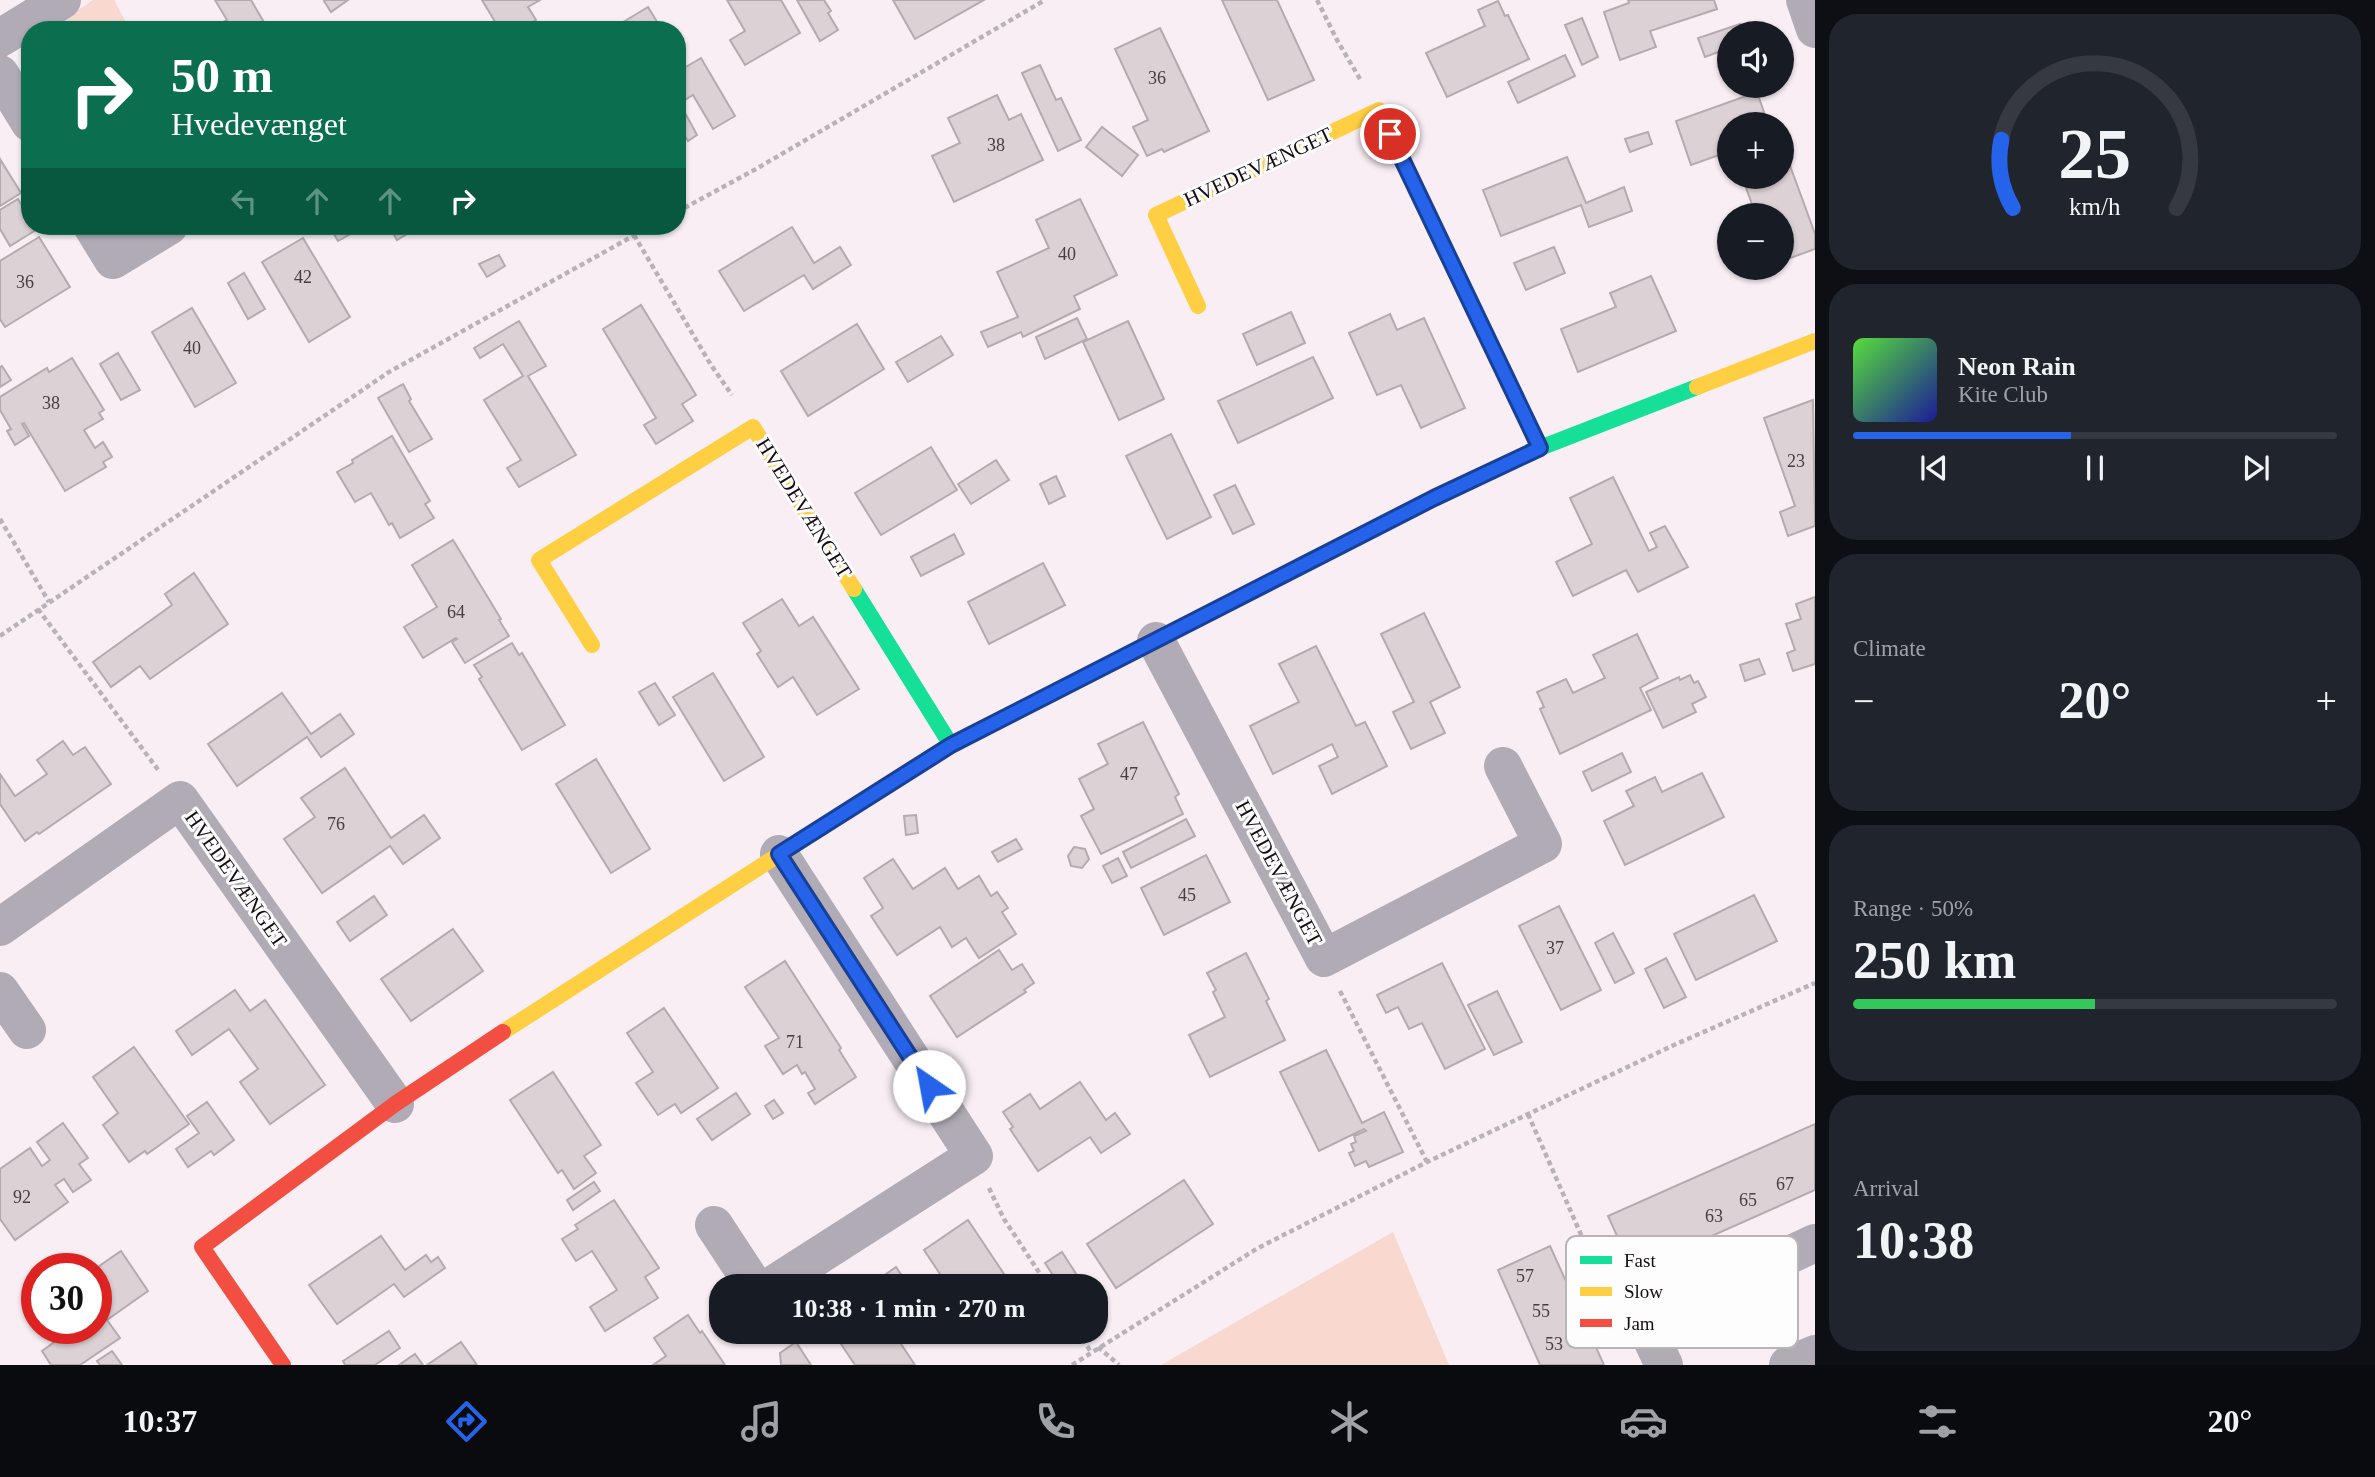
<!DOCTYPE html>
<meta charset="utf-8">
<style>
:root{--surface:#171b24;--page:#20242c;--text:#f1f3f6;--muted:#9ea1a6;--line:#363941;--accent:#2563eb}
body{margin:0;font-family:"Times New Roman",serif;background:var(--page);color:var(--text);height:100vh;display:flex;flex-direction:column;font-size:26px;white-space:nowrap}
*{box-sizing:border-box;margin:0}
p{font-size:23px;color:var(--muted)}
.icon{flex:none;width:38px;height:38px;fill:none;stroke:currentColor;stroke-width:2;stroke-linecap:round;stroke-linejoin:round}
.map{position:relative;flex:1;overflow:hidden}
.details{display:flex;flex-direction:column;gap:14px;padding:14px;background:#0d0f14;width:560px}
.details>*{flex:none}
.top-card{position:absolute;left:21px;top:21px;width:665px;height:214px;border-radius:28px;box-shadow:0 2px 5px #0004;background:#0b6e4f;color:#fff;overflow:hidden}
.tools{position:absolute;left:1717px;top:21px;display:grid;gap:14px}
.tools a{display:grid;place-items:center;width:77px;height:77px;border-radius:50%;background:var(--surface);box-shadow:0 2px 5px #0004;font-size:35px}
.speed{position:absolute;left:21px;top:1253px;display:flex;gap:14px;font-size:35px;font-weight:700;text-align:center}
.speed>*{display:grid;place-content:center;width:91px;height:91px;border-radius:50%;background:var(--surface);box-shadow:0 2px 5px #0004;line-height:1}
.speed .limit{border:10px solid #d22;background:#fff;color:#111}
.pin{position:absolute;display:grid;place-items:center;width:60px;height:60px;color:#fff;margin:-30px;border:4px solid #fff;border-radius:50%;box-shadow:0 2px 7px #0007}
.me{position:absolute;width:77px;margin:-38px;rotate:327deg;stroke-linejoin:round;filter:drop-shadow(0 0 5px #0008)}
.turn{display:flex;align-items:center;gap:24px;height:147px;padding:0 35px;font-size:32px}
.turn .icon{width:91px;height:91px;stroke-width:2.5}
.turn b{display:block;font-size:49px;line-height:60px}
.lanes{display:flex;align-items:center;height:66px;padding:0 35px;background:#0003;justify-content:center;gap:35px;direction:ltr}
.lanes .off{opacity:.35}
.big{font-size:52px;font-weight:700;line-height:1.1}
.details .widget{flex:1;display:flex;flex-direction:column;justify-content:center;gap:10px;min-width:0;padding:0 24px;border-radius:28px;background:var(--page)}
.details .dial{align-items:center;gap:0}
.dial svg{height:182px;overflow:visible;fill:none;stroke:var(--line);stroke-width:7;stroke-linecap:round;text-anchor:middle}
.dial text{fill:var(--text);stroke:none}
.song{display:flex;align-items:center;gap:21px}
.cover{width:84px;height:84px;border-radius:10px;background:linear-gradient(135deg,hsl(110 70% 55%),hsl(240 70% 35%))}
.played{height:7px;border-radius:4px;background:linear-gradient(90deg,var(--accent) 45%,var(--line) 45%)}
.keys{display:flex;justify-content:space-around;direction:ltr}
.heat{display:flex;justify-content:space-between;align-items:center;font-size:38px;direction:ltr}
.charge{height:10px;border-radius:5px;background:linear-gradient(90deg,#34c759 50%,var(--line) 0)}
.trip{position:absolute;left:709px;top:1274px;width:399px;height:70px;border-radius:28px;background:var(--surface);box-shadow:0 2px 5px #0004;font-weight:700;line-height:70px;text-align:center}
.tab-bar{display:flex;height:112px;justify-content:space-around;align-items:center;background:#090b0e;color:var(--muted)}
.tab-bar .icon{width:49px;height:49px}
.tab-bar .selected{color:var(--accent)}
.tab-bar b{font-size:32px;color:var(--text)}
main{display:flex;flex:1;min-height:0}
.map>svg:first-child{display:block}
</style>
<main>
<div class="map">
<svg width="1815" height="1365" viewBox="0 0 1815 1365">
<rect width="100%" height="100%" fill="#f8eef4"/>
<g fill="#f8d8cf">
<polygon points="93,0 114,0 130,30 49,30"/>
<polygon points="1393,1232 1449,1365 1161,1365"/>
</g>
<g fill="#dcd1d4" stroke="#b5abae" stroke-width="2">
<polygon points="215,0 251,0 265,24 255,30 213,30 212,28 227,20"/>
<polygon points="326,0 348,0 331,12 324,1"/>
<polygon points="482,0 540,0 528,7 536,20 527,25 530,30 504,30 500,24 497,25"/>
<polygon points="727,0 781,0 800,33 745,65 730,40 745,31"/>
<polygon points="797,0 824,0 831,11 828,13 838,30 820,41"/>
<polygon points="893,0 984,0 915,39"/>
<polygon points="1222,0 1277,0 1314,80 1268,100"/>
<polygon points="1628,0 1714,0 1717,9 1650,31 1656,47 1620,60 1604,12 1629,3"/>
<polygon points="1498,1 1505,16 1508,15 1529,59 1447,97 1426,53 1485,26 1478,10"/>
<polygon points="648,7 662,30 610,30"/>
<polygon points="1582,18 1598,57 1582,65 1565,25"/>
<polygon points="1740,24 1743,33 1729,33 1729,48 1705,57 1698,38"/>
<polygon points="1160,28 1209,131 1164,152 1162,149 1147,156 1133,127 1148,120 1115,49"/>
<polygon points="1565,55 1575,76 1518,103 1508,82"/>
<polygon points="677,57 684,68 701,58 735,116 713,129 693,95 677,105"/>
<polygon points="1040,65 1056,100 1061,98 1081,140 1058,151 1022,73"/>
<polygon points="1757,92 1768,124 1729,124 1729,169 1724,171 1719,155 1691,165 1676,121"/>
<polygon points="997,95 1009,120 1021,114 1043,160 954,202 932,156 960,143 948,118"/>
<polygon points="684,111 697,135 688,141 677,122 677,115"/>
<polygon points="1102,127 1138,155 1122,176 1086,147"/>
<polygon points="1648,132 1652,144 1630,152 1625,139"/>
<polygon points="1567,157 1586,203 1624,187 1632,211 1589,227 1581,205 1501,236 1483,190"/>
<polygon points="0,159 21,193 0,206"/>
<polygon points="1788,160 1815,234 1815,249 1782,261 1782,215 1756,215 1742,177 1782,177 1782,163"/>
<polygon points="18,199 30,219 30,226 34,226 36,230 10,246 0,229 0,210"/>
<polygon points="1080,199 1117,275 1074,296 1080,309 1023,337 1021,332 988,347 981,332 1018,317 997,272 1049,248 1036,220"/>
<polygon points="329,226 365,226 338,241"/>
<polygon points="389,226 420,226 397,240"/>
<polygon points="792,227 814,263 840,247 851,265 813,289 804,275 744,311 719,271"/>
<polygon points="39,237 70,287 5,327 0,319 0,261"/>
<polygon points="303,238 350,317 309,342 262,262"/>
<polygon points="1554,247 1565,273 1526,290 1514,263"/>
<polygon points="499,255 505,266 487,277 479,264"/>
<polygon points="244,273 265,309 248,319 228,283"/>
<polygon points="1651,276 1676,331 1578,372 1561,329 1616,307 1610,293"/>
<polygon points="641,305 696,395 682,404 693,421 656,444 644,425 656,418 603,329"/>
<polygon points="192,308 236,383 195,407 152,332"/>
<polygon points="1291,312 1305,343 1257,365 1243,334"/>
<polygon points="1390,314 1397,330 1424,318 1465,408 1421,428 1401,385 1377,395 1349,333"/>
<polygon points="1077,318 1087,339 1045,359 1036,337"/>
<polygon points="519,321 546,366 528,376 576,455 519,487 507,468 521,460 484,400 523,376 503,344 480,358 474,348"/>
<polygon points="1128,321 1164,399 1119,420 1083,342"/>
<polygon points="857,324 884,369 808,416 781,371"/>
<polygon points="941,336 953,355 908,382 896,362"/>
<polygon points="118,353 140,390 121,400 100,364"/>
<polygon points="1313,357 1333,398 1238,443 1218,401"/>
<polygon points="72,358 104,410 99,413 103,419 84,430 95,448 103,442 112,457 103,462 106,467 65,491 24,423 22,424 29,436 15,445 7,431 11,429 0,410 0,397 47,368 49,372"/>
<polygon points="2,366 11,380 0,387 0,367"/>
<polygon points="403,384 411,399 409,401 432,439 409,452 378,398"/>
<polygon points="1813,400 1815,526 1788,536 1780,512 1795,506 1764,418"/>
<polygon points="1171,434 1211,517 1167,539 1126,456"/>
<polygon points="392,436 430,501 425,504 434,518 400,538 392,523 389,525 371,493 355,502 337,472 353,463 352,460"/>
<polygon points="931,447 957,490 881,535 855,493"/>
<polygon points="996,460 1009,480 971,504 958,484"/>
<polygon points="1056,476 1065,496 1049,504 1040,484"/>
<polygon points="1613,477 1649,551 1657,547 1650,533 1665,526 1688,567 1638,592 1626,570 1573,596 1556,562 1592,544 1570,498"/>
<polygon points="1235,485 1254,524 1233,534 1214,495"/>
<polygon points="954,534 964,554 921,576 911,557"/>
<polygon points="453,540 501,619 499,620 509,636 465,663 452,642 457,639 456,638 423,658 404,627 437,607 412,565"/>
<polygon points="1043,563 1065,605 989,644 968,602"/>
<polygon points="194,573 228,624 150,679 140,666 111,687 93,662 172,605 165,594"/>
<polygon points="1815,597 1815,664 1793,671 1787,653 1795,650 1786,624 1801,619 1796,604"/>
<polygon points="782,599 799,626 813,617 859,689 817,715 793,677 778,687 757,654 761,651 743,623"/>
<polygon points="1424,613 1460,687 1430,702 1445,733 1411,749 1393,712 1414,702 1381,634"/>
<polygon points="1637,634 1658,678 1640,688 1651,710 1560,754 1540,709 1544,707 1537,692 1566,679 1573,693 1605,678 1593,655"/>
<polygon points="512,643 519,655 522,653 565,725 522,750 479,679 482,677 474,665"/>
<polygon points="1316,646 1356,726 1365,722 1387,766 1332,794 1319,766 1338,757 1332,744 1273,774 1250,726 1299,702 1279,664"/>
<polygon points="1759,659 1765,674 1745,681 1740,665"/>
<polygon points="713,673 764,757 724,781 673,697"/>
<polygon points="1690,675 1694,683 1698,681 1706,697 1692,704 1696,712 1663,728 1646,692 1679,677 1680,680"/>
<polygon points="655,683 675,715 659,725 639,692"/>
<polygon points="282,693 311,734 340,714 354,734 321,757 307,737 237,786 208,744"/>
<polygon points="1143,722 1179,794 1175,797 1183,814 1101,854 1081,816 1094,809 1079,779 1108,764 1098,744"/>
<polygon points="63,741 73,755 85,747 111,784 39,834 37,832 25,841 0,804 0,774 15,796 47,774 37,760"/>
<polygon points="1622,753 1631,772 1592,791 1583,772"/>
<polygon points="596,759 650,849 611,873 556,784"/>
<polygon points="345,768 391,838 424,815 440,838 403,864 390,846 322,893 284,839 315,817 301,798"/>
<polygon points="1702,773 1724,817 1625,865 1604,821 1634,806 1626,791 1655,777 1662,792"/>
<polygon points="916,815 918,833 906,835 904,816"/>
<polygon points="1186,819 1195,836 1131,868 1123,852"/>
<polygon points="1016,839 1022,849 998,862 992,852"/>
<polygon points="1074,847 1085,849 1089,859 1082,868 1071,866 1068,856"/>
<polygon points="1206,855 1230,902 1164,935 1141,888"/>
<polygon points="1118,858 1127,876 1112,883 1103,866"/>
<polygon points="893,859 913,889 945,868 958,889 979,876 991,896 997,892 1008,908 1002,912 1016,934 979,958 966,938 952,947 940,927 897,955 871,916 883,908 864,878"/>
<polygon points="1754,895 1777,941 1696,980 1674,934"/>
<polygon points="374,896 387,915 350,941 337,922"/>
<polygon points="1559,906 1601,990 1561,1010 1519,926"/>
<polygon points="453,929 483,971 411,1021 381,979"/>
<polygon points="1613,933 1634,973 1615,983 1595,943"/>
<polygon points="999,950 1012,970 1022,964 1034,983 1024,990 1026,992 957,1037 930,996"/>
<polygon points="1246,953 1269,999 1266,1001 1285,1040 1210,1077 1189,1035 1225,1017 1213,992 1216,990 1207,973"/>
<polygon points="1666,958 1686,997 1664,1008 1645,969"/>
<polygon points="785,961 841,1048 839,1050 856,1077 815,1104 808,1093 815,1089 805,1072 802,1074 797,1065 783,1074 765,1046 779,1038 745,987"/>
<polygon points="1442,963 1485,1049 1445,1069 1422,1023 1409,1029 1398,1007 1386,1013 1377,995"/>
<polygon points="235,990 250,1011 265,1000 325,1085 270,1124 240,1082 258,1069 229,1029 192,1055 176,1031"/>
<polygon points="1497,991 1522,1042 1494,1055 1468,1005"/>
<polygon points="664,1008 718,1088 681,1113 675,1104 658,1115 636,1083 653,1072 627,1033"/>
<polygon points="134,1047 189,1124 147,1154 145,1151 129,1162 103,1125 118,1113 93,1077"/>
<polygon points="1326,1050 1362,1123 1384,1112 1403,1152 1369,1167 1366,1161 1355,1166 1349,1153 1354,1151 1351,1144 1356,1142 1354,1136 1366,1131 1364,1129 1319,1151 1280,1072"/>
<polygon points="553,1072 601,1145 584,1156 596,1173 574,1189 562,1170 558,1173 510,1100"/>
<polygon points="1080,1082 1106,1120 1115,1113 1130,1134 1101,1153 1090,1137 1038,1171 1010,1129 1013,1127 1003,1112 1030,1094 1040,1109"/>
<polygon points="736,1093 750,1114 712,1140 697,1119"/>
<polygon points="774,1100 783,1113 773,1119 765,1106"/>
<polygon points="207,1102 234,1140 214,1155 211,1151 188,1167 176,1149 199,1133 187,1116"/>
<polygon points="63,1123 88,1158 79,1164 91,1180 73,1192 64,1179 55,1185 68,1202 15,1240 0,1219 0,1169 30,1148 42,1166 50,1160 37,1142"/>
<polygon points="1815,1124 1815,1190 1633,1271 1608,1216"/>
<polygon points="1184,1180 1213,1224 1116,1288 1087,1244"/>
<polygon points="594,1182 600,1191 573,1210 567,1200"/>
<polygon points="614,1200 659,1268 645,1277 658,1298 605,1331 590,1307 617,1290 592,1251 576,1261 562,1239 578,1229 575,1225"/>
<polygon points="968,1220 1012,1286 948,1286 924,1250"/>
<polygon points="381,1236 405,1270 426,1255 431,1262 438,1257 445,1268 404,1297 394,1284 337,1324 309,1285"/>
<polygon points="1550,1246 1604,1365 1540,1365 1498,1270"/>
<polygon points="121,1251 148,1291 107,1320 120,1338 80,1365 51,1365 42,1351 71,1330 70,1328 96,1328 95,1269"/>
<polygon points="1062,1252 1084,1286 1060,1286 1045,1263"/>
<polygon points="74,1256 83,1269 56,1269"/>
<polygon points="896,1267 909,1286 878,1286 875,1282"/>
<polygon points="688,1315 700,1333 702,1331 725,1365 653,1365 666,1356 654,1338"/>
<polygon points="389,1331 400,1348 375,1365 345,1365 343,1361"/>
<polygon points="833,1332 893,1332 915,1365 855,1365"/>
<polygon points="461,1342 477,1365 427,1365"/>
<polygon points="796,1342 811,1365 781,1365 780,1353"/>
<polygon points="112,1351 122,1365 100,1365 97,1361"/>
<polygon points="415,1354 423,1365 399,1365"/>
</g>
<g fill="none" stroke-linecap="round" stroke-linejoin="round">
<g stroke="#b9b2ba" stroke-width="4.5" stroke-dasharray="5 3.5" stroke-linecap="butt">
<polyline points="1317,0 1337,40 1360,79"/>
<polyline points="677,212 756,169 1045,0"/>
<polyline points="634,235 711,365 732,395"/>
<polyline points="0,519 49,602"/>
<polyline points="38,609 159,771"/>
<polyline points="0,636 389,372 651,226"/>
<polyline points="1340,991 1427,1162"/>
<polyline points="1528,1114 1608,1296 1615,1301"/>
<polyline points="989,1188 1004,1219 1048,1286"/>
<polyline points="1078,1332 1091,1352"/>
<polyline points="1098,1347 1119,1365"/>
<polyline points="1072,1365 1258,1248 1427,1162 1674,1045 1815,983"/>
</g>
<g stroke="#b1abb5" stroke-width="38">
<polyline points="1805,0 1815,29"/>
<polyline points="0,38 62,0"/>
<polyline points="0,74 30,123"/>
<polyline points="92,226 113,260 169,226"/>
<polyline points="1156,641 1324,958 1543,844 1503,766"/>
<polyline points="0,927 180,800 395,1104"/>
<polyline points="0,991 27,1030"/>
<polyline points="714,1225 754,1286"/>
<polyline points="771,1286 974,1156 779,854"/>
<polyline points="1664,1365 1644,1323 1815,1243"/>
<polyline points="1788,1365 1815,1354"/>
</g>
<g stroke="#16e098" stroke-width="16">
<polyline points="854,589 951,745"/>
<polyline points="1180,628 1434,498 1540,448 1697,387"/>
</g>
<g stroke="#ffcf43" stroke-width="16">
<polyline points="1198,306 1156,215 1379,110 1395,144"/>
<polyline points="1697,387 1815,341"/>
<polyline points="592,645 539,560 753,427 854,589"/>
<polyline points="503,1032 836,818"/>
</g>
<g stroke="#f24e42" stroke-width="16">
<polyline points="1395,144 1540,448"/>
<polyline points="836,818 951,745 1180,628"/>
<polyline points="283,1365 202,1247 395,1104 503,1032"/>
</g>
</g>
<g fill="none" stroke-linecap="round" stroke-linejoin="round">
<defs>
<polyline id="route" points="929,1086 779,854 951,745 1434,498 1540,448 1390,134"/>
</defs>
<use href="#route" stroke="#184099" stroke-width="18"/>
<use href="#route" stroke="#2563eb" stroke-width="12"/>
</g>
<g text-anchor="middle" stroke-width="6" stroke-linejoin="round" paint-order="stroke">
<g font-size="18" fill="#473d42">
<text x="1157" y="84">36</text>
<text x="996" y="151">38</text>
<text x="1067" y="260">40</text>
<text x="303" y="283">42</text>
<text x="25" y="288">36</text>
<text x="192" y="354">40</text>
<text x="51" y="409">38</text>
<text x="1796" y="467">23</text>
<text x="456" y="618">64</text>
<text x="1129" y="780">47</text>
<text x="336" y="830">76</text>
<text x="1187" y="901">45</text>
<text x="1555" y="954">37</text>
<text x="795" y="1048">71</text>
<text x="1785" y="1190">67</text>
<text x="22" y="1203">92</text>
<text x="1748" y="1206">65</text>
<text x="1714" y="1222">63</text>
<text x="1525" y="1282">57</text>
<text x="1541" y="1317">55</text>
<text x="1554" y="1350">53</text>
</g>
<g font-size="21" fill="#150c12" stroke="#fdfdfd">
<text transform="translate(1258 167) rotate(-25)" y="7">HVEDEVÆNGET</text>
<text transform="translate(804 508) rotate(58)" y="7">HVEDEVÆNGET</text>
<text transform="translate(1279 873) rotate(62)" y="7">HVEDEVÆNGET</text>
<text transform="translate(236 879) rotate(55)" y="7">HVEDEVÆNGET</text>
</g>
</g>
<rect x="1566" y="1236" width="232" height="112" rx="10" fill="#fdfdfd" stroke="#b7b5b6" stroke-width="2"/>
<rect x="1580" y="1256" width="32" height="8" fill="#16e098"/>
<rect x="1580" y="1287" width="32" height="9" fill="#ffcf43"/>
<rect x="1580" y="1319" width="32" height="8" fill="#f24e42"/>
<g font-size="19" fill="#150c12">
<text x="1624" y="1267">Fast</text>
<text x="1624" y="1298">Slow</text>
<text x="1624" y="1330">Jam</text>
</g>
</svg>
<div class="tools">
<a><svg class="icon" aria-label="sound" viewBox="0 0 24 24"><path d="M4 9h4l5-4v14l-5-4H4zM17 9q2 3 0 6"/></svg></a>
<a>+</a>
<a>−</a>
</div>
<div class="speed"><div class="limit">30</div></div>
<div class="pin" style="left:1390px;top:134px;background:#d93025"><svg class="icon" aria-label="arrive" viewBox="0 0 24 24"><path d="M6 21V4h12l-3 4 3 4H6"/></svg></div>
<svg class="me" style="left:929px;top:1086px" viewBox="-20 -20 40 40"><circle r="19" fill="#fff"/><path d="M0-13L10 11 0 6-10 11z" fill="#2563eb"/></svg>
<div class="trip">10:38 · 1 min · 270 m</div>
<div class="top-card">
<div class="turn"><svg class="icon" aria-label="right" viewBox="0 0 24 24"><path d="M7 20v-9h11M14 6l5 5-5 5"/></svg><div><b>50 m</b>Hvedevænget</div></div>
<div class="lanes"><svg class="icon off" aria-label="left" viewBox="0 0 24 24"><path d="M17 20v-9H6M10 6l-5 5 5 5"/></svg><svg class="icon off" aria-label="ahead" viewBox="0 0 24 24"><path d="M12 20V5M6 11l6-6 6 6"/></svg><svg class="icon off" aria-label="ahead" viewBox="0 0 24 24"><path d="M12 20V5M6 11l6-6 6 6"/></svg><svg class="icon" aria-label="right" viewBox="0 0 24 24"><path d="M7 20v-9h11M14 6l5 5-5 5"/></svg></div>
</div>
</div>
<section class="details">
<div class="widget dial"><svg viewBox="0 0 100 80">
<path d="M14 69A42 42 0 1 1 86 69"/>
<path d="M14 69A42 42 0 0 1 9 39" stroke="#2563eb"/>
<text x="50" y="56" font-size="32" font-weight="700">25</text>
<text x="50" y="72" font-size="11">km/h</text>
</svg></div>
<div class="widget">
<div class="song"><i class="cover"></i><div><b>Neon Rain</b><p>Kite Club</p></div></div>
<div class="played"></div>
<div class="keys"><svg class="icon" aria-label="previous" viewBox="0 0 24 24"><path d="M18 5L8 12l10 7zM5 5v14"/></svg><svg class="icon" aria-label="pause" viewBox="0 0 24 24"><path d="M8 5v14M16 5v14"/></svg><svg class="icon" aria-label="next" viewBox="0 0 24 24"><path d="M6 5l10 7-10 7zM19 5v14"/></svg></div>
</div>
<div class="widget"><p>Climate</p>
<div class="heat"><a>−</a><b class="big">20°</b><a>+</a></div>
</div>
<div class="widget"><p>Range · 50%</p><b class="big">250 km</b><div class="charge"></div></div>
<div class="widget"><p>Arrival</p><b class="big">10:38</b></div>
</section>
</main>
<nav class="tab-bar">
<b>10:37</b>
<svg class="icon selected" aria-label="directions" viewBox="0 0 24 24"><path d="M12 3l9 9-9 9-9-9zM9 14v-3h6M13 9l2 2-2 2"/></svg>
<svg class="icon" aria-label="music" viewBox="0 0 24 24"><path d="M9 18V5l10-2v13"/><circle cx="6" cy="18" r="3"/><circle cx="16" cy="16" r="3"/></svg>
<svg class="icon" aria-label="phone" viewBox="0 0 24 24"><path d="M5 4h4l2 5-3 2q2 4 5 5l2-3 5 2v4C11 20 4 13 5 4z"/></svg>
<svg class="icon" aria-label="climate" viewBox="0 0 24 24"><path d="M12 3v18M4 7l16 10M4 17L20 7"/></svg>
<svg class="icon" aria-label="car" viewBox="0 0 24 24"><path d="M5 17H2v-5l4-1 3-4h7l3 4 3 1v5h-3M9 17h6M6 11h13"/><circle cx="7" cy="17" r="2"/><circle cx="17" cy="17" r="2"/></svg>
<svg class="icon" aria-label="filters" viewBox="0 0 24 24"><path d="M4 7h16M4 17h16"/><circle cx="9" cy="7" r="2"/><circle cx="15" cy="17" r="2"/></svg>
<b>20°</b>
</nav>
